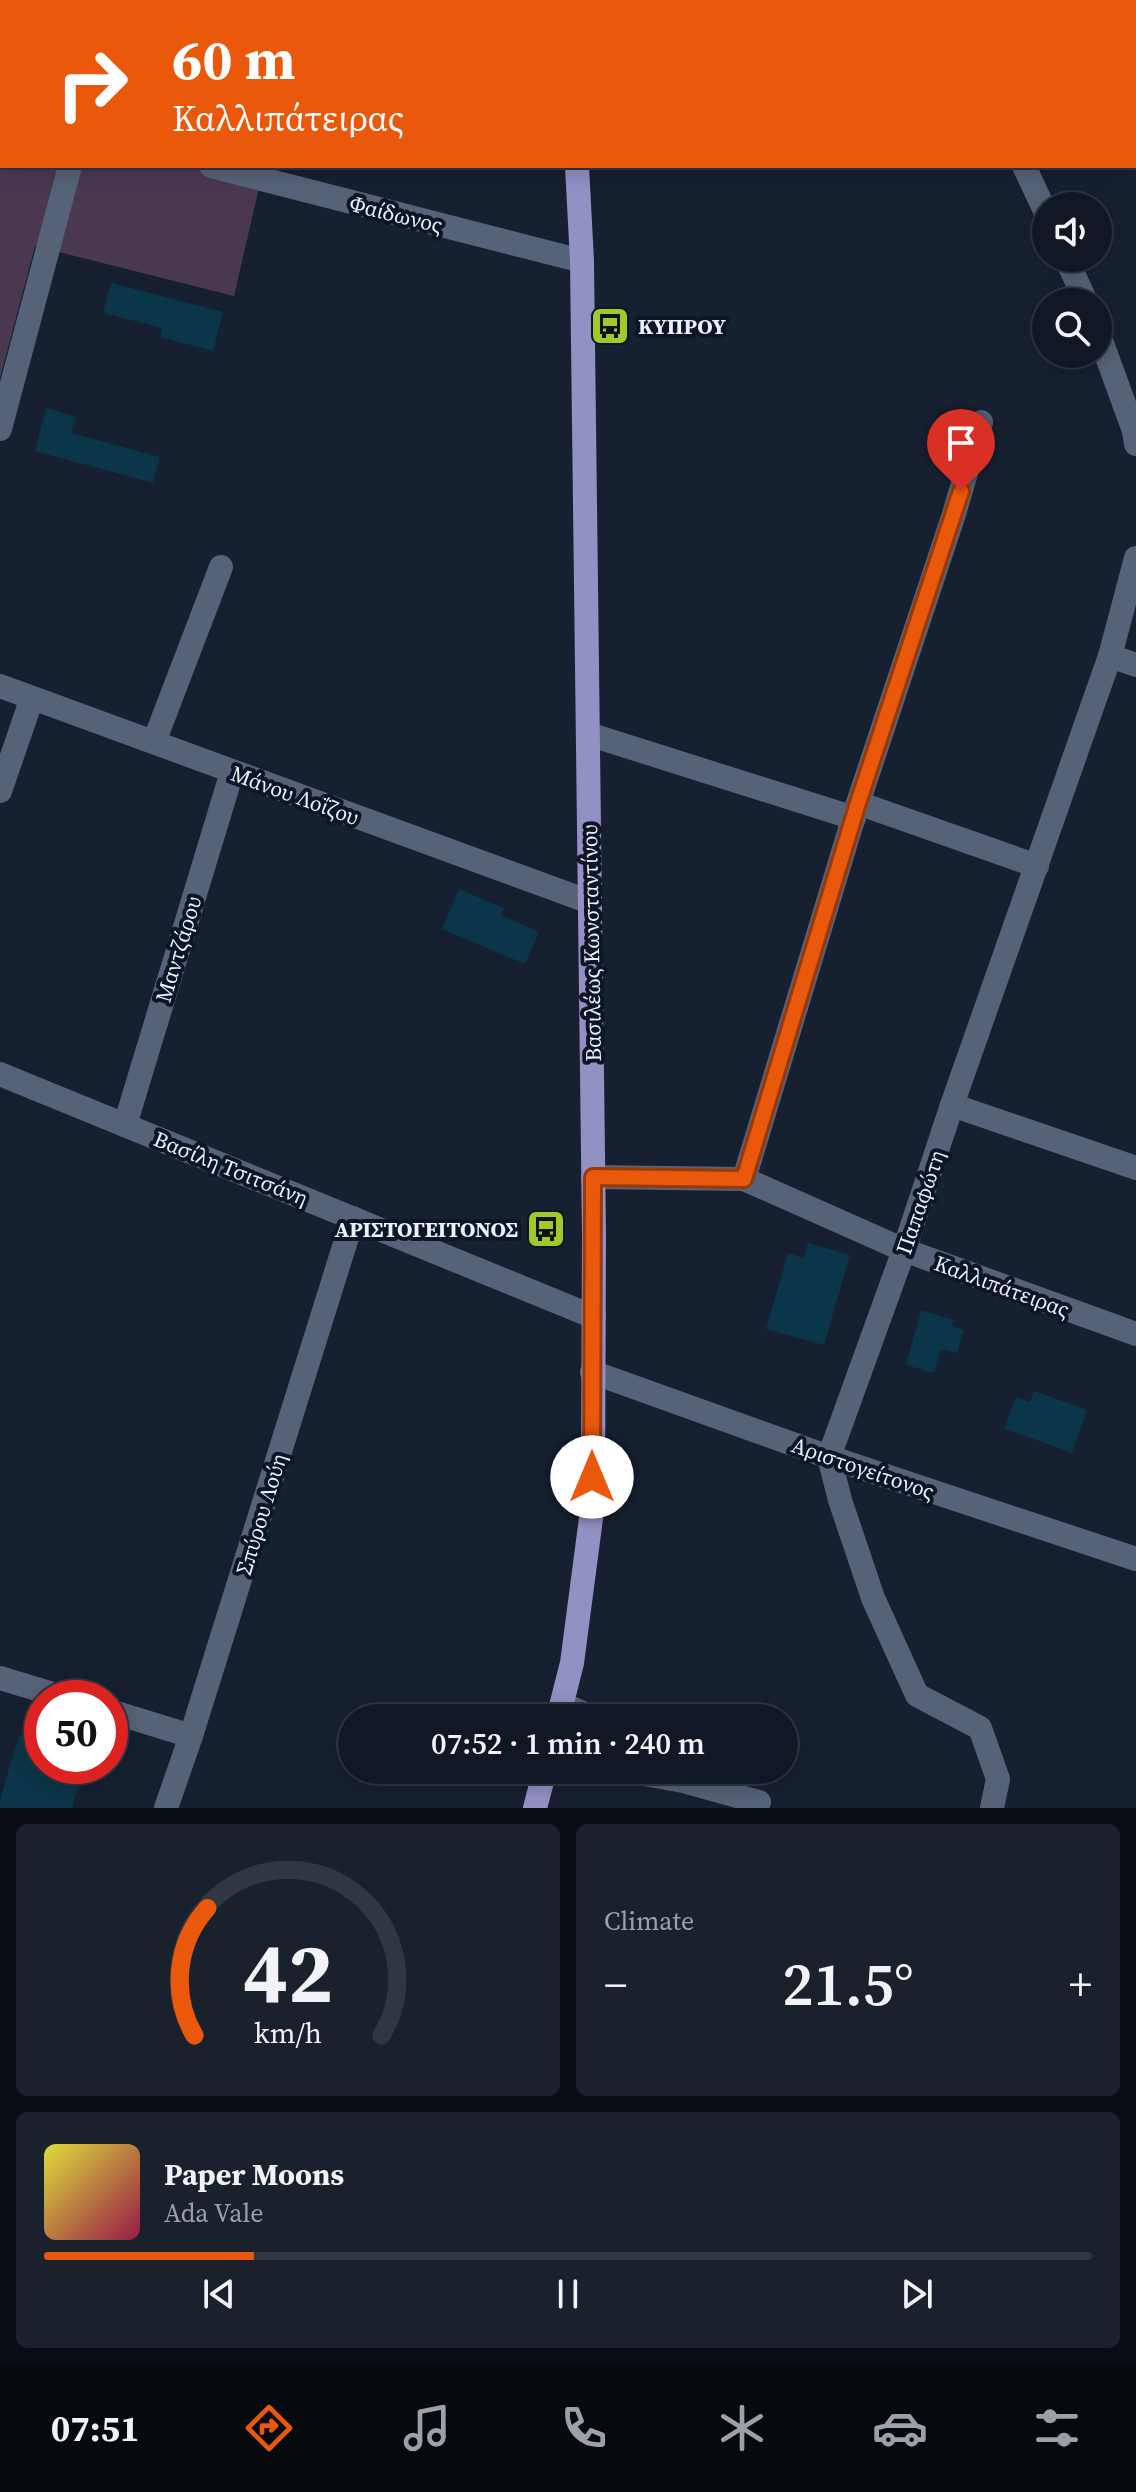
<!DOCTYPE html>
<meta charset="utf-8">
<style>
:root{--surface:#101825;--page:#19212d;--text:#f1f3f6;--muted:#9ca0a7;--line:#303742;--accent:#ea580c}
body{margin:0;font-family:"Source Serif 4",serif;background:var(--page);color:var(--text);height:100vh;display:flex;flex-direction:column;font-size:30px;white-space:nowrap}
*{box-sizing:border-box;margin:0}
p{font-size:26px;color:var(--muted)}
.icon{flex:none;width:44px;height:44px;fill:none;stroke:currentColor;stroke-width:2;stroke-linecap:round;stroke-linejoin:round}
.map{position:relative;height:1808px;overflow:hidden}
.side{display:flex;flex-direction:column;gap:16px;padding:16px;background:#090d14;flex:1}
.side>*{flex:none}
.top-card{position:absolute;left:0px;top:0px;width:1136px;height:168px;box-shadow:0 4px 20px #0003,0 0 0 2px var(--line);background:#ea580c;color:#fff;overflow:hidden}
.tools{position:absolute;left:1032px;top:192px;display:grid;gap:16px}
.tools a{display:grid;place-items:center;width:80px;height:80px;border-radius:50%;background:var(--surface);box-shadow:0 4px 20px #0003,0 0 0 2px var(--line);font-size:40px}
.speed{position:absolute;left:24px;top:1680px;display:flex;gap:16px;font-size:40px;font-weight:700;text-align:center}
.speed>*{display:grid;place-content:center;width:104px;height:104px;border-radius:50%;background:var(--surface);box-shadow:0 4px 20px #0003,0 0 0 2px var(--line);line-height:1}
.speed .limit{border:12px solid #d22;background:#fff;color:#111}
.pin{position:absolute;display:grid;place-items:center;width:68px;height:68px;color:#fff;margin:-82px -34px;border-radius:50% 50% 50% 0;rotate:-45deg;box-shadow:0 0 8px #0007}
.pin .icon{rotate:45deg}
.me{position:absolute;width:88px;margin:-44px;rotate:0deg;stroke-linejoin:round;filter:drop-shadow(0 0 6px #0008)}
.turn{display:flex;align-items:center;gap:28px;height:168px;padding:0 40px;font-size:36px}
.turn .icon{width:104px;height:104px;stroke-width:2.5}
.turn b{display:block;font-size:56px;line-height:68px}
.big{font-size:60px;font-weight:600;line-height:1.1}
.side .widget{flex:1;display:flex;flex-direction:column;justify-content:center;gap:12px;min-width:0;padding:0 28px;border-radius:12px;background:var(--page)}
.side .dial{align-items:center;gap:0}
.dial svg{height:208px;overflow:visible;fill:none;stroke:var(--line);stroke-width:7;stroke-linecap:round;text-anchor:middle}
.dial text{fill:var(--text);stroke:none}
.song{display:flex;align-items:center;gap:24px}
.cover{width:96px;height:96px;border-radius:12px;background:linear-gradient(135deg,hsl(60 70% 55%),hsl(340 70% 35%))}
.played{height:8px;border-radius:4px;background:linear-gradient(90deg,var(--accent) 20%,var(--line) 20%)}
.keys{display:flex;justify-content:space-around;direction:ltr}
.heat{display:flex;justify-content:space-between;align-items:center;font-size:44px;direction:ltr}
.side .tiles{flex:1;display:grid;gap:16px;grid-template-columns:1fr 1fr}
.widget:last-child{grid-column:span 2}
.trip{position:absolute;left:338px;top:1704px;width:460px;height:80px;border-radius:40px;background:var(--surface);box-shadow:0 4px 20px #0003,0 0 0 2px var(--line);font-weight:600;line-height:80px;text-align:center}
.menu{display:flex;height:128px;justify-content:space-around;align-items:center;background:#060a0f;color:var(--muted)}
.menu .icon{width:56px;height:56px}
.menu .selected{color:var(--accent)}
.menu b{font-size:36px;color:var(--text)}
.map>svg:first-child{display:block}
</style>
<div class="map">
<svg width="1136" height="1808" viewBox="0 0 1136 1808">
<rect width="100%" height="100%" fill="#162031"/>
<polygon fill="#4a3851" points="0,87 2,166 264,166 234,296 35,246 0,378"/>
<g fill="#0b3549">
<polygon points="111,283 223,312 213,351 160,337 162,328 103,313"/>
<polygon points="46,408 76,417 71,433 160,457 153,483 35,451"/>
<polygon points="459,889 504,908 500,915 539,932 525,964 442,929"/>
<polygon points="808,1243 850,1255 824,1345 766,1329 788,1253 804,1258"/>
<polygon points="921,1310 954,1320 952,1326 964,1330 957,1353 941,1349 934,1373 906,1365"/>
<polygon points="1034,1391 1087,1410 1072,1453 1004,1428 1016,1397 1030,1402"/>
<polygon points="19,1735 42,1742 42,1766 84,1766 72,1808 0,1808 0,1800"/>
</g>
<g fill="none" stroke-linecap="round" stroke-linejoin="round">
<g stroke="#566277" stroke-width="24">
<polyline points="969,0 969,2"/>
<polyline points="891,2 892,0"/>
<polyline points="0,112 2,113"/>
<polyline points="211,166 582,261"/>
<polyline points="1024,166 1046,213"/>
<polyline points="1066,258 1086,302"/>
<polyline points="1098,332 1134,431 1136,444"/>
<polyline points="0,429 70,166"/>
<polyline points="1110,656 1136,665"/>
<polyline points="0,686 590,902"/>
<polyline points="588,734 854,818"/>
<polyline points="154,742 221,567"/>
<polyline points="0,791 32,698"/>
<polyline points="858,803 1037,866"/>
<polyline points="0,1074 594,1317"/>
<polyline points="952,1105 1136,1168"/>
<polyline points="125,1125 232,772"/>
<polyline points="593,1177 744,1179 904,1250 1136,1334"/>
<polyline points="744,1179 858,803 954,514 981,422"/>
<polyline points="592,1372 829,1457 1136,1559"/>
<polyline points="0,1678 66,1698"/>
<polyline points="562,1704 595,1718"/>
<polyline points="110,1711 191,1736"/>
<polyline points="622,1770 683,1781 759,1802"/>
<polyline points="166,1808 191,1736 353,1218"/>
<polyline points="992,1808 998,1779 980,1728 917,1695 873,1598 840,1500 829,1457 904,1250 952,1105 1110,656 1136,558"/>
</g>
<g stroke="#9191c4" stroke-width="24">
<polyline points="566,0 566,2"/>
<polyline points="558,1718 572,1663 593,1503 594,1235 582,261 577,166"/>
<polyline points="535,1808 545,1770"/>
</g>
</g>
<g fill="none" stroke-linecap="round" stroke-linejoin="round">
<defs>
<polyline id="route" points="592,1477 593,1177 744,1179 858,803 961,491"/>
</defs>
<use href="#route" stroke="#983908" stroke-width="20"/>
<use href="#route" stroke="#ea580c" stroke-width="14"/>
</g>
<defs>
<symbol id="bus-square" viewBox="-11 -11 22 22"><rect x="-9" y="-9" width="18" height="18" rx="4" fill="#a0c92c" stroke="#0d1627"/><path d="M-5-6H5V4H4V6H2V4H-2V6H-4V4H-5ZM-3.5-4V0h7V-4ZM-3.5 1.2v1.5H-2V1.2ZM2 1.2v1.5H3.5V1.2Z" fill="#111"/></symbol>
</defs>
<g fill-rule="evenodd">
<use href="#bus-square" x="588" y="304" width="44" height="44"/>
<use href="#bus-square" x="524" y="1207" width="44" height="44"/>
</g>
<g text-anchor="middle" stroke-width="8" stroke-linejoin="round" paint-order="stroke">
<g font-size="22" fill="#ebf2ff" stroke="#0d1627">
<text transform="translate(396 214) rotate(14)" y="8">Φαίδωνος</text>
<text transform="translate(295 795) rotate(20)" y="8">Μάνου Λοΐζου</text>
<text transform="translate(591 943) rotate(-91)" y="8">Βασιλέως Κωνσταντίνου</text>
<text transform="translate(178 949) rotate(-73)" y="8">Μαντζάρου</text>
<text transform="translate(231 1168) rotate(22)" y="8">Βασίλη Τσιτσάνη</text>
<text transform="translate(920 1202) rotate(-71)" y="8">Παπαφώτη</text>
<text transform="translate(1002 1286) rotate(20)" y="8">Καλλιπάτειρας</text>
<text transform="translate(863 1468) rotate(19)" y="8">Αριστογείτονος</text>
<text transform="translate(261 1514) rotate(-73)" y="8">Σπύρου Λούη</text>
</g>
<g font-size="22" font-weight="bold" fill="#ebf2ff" stroke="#0d1627" text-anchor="start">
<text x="638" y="334">ΚΥΠΡΟΥ</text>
<text x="518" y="1237" text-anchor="end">ΑΡΙΣΤΟΓΕΙΤΟΝΟΣ</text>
</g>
</g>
</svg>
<div class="tools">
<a><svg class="icon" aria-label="sound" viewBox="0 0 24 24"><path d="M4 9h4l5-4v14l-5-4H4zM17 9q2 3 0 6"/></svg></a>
<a><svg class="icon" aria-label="search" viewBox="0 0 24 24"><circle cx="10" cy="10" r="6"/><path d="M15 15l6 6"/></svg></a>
</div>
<div class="speed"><div class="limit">50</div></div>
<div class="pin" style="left:961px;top:491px;background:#d93025"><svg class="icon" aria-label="arrive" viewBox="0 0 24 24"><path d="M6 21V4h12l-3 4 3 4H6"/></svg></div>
<svg class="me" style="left:592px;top:1477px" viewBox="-20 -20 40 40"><circle r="19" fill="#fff"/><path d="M0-13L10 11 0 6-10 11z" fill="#ea580c"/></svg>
<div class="trip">07:52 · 1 min · 240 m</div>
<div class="top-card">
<div class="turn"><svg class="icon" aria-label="right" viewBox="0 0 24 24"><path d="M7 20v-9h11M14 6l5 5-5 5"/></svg><div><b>60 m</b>Καλλιπάτειρας</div></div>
</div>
</div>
<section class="side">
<div class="tiles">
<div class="widget dial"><svg viewBox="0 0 100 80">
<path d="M14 69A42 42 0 1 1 86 69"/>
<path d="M14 69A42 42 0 0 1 19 20" stroke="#ea580c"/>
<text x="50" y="56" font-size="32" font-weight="700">42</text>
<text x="50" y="72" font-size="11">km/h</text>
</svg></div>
<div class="widget"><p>Climate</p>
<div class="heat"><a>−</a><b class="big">21.5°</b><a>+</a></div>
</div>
<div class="widget">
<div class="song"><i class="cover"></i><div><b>Paper Moons</b><p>Ada Vale</p></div></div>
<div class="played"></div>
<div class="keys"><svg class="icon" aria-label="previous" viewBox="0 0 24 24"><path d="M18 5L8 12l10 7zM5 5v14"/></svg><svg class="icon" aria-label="pause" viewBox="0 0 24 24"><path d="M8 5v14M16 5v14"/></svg><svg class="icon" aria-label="next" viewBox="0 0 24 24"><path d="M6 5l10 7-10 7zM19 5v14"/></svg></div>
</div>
</div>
</section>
<nav class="menu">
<b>07:51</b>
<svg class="icon selected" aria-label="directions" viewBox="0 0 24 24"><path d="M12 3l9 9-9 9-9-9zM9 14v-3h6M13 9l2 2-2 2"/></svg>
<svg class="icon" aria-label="music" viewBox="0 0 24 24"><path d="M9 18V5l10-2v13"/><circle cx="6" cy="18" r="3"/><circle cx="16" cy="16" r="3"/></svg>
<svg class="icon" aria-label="phone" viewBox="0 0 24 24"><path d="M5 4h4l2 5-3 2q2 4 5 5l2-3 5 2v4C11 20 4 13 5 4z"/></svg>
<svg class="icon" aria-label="climate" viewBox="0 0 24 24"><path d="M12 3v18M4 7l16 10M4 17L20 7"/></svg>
<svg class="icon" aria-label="car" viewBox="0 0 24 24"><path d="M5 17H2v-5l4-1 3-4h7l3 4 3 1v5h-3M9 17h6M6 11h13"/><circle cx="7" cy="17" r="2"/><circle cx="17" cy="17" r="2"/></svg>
<svg class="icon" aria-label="filters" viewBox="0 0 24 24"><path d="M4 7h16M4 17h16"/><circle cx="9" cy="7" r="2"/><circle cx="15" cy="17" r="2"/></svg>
</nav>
